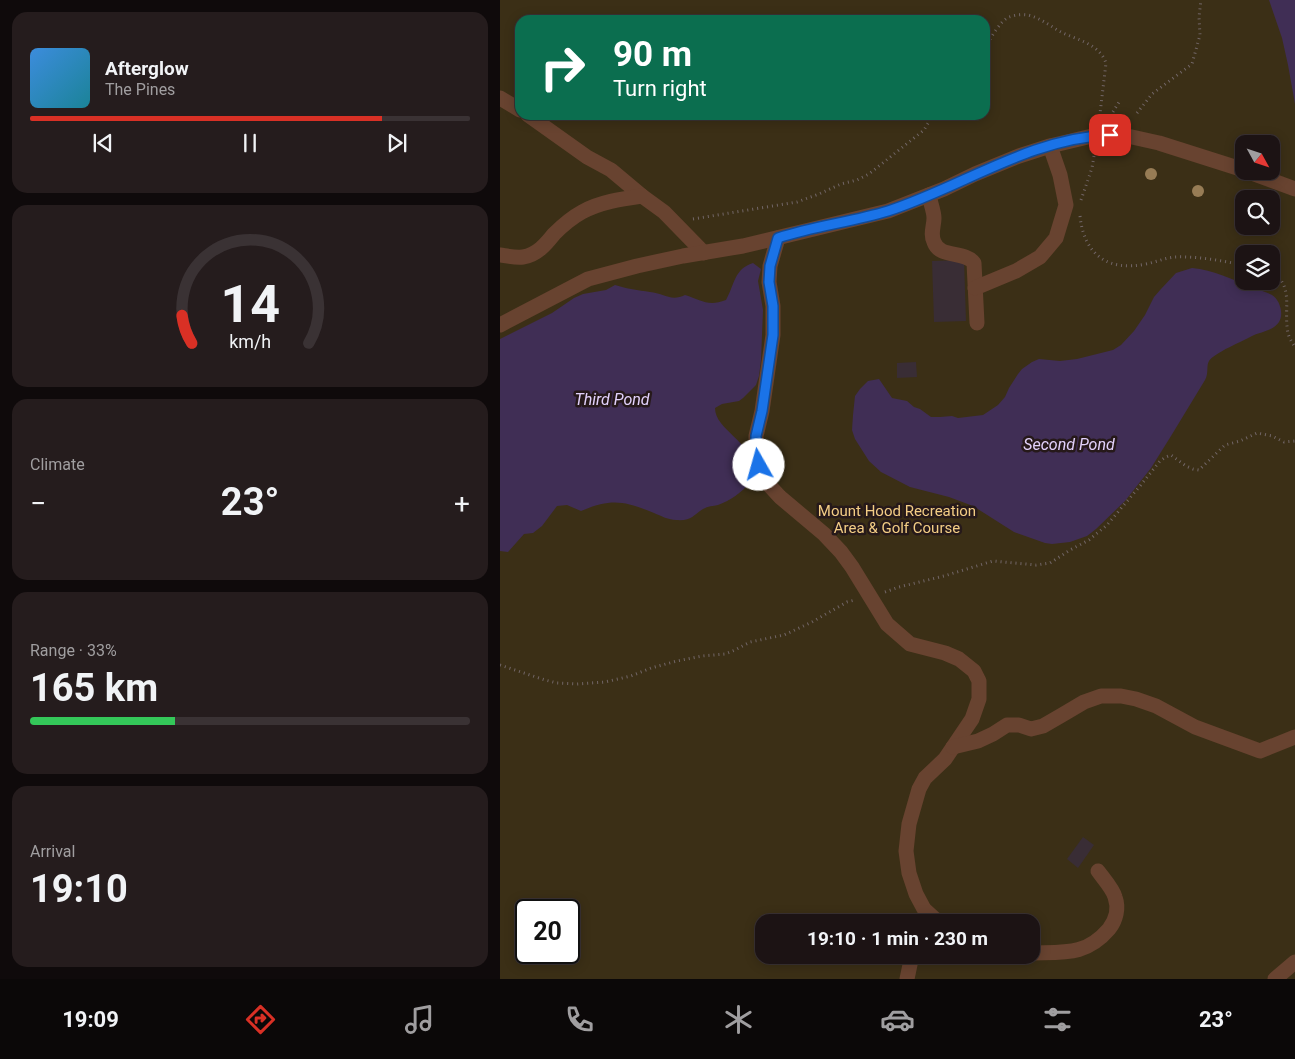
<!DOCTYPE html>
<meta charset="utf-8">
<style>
:root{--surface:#1c1314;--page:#251c1d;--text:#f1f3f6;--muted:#a09ea0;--line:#3a3234;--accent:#d93025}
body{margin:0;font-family:Roboto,sans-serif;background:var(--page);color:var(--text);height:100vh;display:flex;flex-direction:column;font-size:19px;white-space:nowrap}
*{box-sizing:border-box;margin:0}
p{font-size:16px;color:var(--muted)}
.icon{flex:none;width:28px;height:28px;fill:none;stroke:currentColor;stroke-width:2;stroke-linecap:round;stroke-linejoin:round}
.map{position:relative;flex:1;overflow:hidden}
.drawer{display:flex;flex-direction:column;gap:12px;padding:12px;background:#0f0a0b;width:500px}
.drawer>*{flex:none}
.banner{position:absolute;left:15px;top:15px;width:475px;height:105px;border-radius:15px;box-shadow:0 2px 12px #0003,0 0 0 1px var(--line);background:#0b6e4f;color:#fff;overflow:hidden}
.needle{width:32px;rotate:130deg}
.controls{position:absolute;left:735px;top:135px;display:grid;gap:10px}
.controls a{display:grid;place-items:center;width:45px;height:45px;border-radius:10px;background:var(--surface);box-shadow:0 2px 12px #0003,0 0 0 1px var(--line);font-size:25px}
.speed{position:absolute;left:15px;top:899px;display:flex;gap:10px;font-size:25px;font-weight:700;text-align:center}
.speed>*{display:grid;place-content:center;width:65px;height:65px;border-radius:50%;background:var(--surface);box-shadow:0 2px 12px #0003,0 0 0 1px var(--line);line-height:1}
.speed .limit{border:2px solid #111;border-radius:8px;background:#fff;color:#111}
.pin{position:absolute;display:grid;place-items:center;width:42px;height:42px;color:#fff;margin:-21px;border-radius:10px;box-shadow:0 2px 8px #0006}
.me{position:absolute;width:55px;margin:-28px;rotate:353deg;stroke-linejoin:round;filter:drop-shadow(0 0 4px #0008)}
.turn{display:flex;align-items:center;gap:18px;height:105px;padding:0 15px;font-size:22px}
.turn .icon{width:65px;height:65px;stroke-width:2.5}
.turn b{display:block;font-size:35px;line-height:42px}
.big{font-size:38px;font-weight:700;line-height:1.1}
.drawer .widget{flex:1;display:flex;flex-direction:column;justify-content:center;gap:8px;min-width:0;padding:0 18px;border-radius:15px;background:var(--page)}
.drawer .dial{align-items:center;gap:0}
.dial svg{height:130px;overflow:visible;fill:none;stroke:var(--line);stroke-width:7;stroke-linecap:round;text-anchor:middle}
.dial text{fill:var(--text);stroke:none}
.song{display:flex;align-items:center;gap:15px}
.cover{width:60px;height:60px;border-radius:8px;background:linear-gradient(135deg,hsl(210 70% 55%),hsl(190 70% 35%))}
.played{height:5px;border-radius:2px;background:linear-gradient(90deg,var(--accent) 80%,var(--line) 80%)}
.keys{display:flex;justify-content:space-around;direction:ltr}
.heat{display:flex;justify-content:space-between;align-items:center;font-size:28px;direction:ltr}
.charge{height:8px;border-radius:4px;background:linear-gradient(90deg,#34c759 33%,var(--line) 0)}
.trip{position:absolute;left:255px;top:914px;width:285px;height:50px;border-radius:15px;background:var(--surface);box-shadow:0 2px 12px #0003,0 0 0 1px var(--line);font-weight:700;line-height:50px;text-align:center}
.dock{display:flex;height:80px;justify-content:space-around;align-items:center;background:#0b0808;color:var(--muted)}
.dock .icon{width:35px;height:35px}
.dock .current{color:var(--accent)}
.dock b{font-size:22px;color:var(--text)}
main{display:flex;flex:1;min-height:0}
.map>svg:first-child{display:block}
</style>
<main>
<section class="drawer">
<div class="widget">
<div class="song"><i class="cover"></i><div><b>Afterglow</b><p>The Pines</p></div></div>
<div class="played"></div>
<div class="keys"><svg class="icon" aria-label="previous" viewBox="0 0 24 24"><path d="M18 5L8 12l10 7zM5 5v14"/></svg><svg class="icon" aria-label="pause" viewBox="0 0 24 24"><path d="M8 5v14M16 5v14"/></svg><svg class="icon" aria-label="next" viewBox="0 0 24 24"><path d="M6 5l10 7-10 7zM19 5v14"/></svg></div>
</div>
<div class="widget dial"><svg viewBox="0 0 100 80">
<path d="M14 69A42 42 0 1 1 86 69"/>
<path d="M14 69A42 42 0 0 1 8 52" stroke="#d93025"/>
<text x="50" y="56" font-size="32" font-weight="700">14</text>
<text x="50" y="72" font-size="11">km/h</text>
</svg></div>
<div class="widget"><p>Climate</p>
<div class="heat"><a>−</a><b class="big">23°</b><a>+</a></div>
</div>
<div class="widget"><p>Range · 33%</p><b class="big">165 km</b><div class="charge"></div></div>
<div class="widget"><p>Arrival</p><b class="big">19:10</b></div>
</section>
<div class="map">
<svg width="795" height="979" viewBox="0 0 795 979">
<rect width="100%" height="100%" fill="#26191a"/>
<path fill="#3b2f16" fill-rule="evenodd" d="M 0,0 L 795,0 L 795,979 L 0,979 ZM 20,20 L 485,20 L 485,115 L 20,115 ZM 744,144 L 771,144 L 771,171 L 744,171 ZM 744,199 L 771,199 L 771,226 L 744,226 ZM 744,254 L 771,254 L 771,281 L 744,281 ZM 26,910 L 69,910 L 69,952 L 26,952 ZM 264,922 L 531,922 L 531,955 L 264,955 Z"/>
<g fill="#402e55">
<polygon points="769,0 795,0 795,104 788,65 782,38"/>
<path d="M 253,263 L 261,269 L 258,281 L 263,310 L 261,360 L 259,376 L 256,385 L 243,398 L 239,401 L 222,404 L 215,408 C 215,430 252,441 252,468 C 252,472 251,479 249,483 C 243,492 229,501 218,505 C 213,506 208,506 203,509 C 192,516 192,521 176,520 C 169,520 161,516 154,513 C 124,501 112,498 81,511 L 67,505 L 57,506 L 42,526 L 33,533 L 24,534 L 8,552 L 0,551 L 0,339 L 52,313 L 74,298 L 83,294 L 106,290 L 115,285 C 127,289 138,290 150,292 C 163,293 171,302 185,295 C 201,300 208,307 226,300 C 235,284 234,269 253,263 Z"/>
<path d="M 692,268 C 713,270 734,280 754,288 C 759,290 767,292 772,295 C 780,300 784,314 779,322 C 773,331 760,332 752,336 C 743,341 714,353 709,361 C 706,366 709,373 705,380 L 671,436 L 651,468 L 625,501 L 596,529 L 587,536 L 570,542 L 552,544 L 545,543 L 514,532 L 473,506 L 449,497 L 410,487 L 381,472 L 369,461 L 355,439 L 352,430 L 353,415 L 355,396 L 360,389 L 368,381 L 379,379 L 392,398 L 407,401 L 414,407 L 420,409 L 431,417 L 440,417 L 452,416 L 458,418 L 483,415 L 498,405 L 505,397 L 509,388 L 518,374 L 522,369 L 532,362 L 539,359 L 560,361 L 577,359 L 613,350 L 621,345 L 634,331 L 645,315 L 654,297 L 661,289 L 676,273 Z"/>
</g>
<g fill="#392d35">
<polygon points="464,260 466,321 434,322 432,261"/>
<polygon points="416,362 417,377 397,378 397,363"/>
<polygon points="583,837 594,845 578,868 567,859"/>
</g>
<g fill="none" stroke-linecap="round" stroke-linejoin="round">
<g stroke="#726667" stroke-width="3" stroke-dasharray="1 4" stroke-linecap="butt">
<path d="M 485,48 C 490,39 500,21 509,17 C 515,15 522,14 528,15 C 540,18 549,25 559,31 C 576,40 599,43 606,63 L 599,122"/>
<polyline points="637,113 652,94 692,64 700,35 699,17 701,0"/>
<polyline points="609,121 611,115 619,102"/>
<polyline points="581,200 592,168 595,150"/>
<path d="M 580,216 C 584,254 607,272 646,264 C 656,262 665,258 675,257 C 698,256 722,261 744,265"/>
<polyline points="193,219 297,202 319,194 341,184 357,180 369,174 424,130 433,115"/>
<path d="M 771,271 C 795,286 783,310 788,333 C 789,338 792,342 795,347"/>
<polyline points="385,592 399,587 444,576 493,561 536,565 550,563 570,550 589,540 607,525 640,486 660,461 666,457 671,455 686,466 693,469 699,470 725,445 740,441 757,433 772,436 784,442 795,441"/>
<polyline points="0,665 45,680 57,683 77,684 105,682 131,676 151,668 177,661 202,656 225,654 235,650 250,642 284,635 312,622 347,602 355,600"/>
</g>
<g stroke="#684330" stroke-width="15">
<polyline points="0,98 20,110"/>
<polyline points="28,115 87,157 111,170 142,196"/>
<polyline points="746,171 795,189"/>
<path d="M 429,195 C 430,202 434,211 434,218 C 434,226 430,234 434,242 C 440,259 464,250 474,263 L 477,323"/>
<polyline points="278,238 270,266 269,282 273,306 273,335 262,411 256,436 256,455 263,475 268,484 280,497 324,534 341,552 352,567 387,624 410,644 445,653 459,659 474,671 479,681 479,699 472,719 445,759 425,778 419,789 409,824 406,851 409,873 416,894 424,909 435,919 440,922"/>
<path d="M 0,255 C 7,256 16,258 23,257 C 37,255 46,244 54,234 C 62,226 71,218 82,212 C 100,202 121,199 142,196 L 164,212 L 204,253"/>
<polyline points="475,288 516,271 540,257 556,238 566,205 560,175 550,146"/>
<polyline points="0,325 88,279 137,266 183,256 243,246 388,211 444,189 475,174 519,156 550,146 592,136 610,135 632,137 659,143 744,170"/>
<polyline points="453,747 478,741 493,734 507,725 519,725 531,729 543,726 562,715 584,702 601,696 621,696 636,699 656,706 695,727 760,751 795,737"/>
<path d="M 531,953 C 564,952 586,956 609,929 C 616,920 619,908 615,897 C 613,889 603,878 598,871"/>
<polyline points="407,979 412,955"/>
<polyline points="775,979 795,962"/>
</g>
</g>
<g fill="#977c55">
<circle cx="651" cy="174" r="6"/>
<circle cx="698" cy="191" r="6"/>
</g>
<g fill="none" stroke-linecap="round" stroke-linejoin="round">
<defs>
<path id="route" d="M 259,465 L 256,455 L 256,436 L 262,411 L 273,335 L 273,306 L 269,282 L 270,266 L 278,238 C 314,226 352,222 388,211 C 462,187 530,138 610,135"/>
</defs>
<use href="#route" stroke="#114b97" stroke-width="12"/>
<use href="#route" stroke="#1a73e8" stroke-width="9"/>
</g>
<g text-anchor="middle" stroke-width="5" stroke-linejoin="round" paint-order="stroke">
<g font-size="15" fill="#f3cd85" stroke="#26191a">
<text x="397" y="516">Mount Hood Recreation<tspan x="397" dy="17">Area &amp; Golf Course</tspan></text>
</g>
<g font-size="16" font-style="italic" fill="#e2d1fb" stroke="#26191a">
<text x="112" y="405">Third Pond</text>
<text x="569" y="450">Second Pond</text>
</g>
</g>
</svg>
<div class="controls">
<a><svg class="needle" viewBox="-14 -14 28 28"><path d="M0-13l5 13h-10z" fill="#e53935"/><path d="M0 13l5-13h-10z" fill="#a09ea0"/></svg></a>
<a><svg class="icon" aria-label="search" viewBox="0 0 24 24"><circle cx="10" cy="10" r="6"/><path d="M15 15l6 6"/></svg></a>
<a><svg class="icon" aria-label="layers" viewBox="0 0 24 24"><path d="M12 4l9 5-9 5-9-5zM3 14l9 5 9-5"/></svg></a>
</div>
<div class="speed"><div class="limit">20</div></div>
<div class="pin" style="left:610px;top:135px;background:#d93025"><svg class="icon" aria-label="arrive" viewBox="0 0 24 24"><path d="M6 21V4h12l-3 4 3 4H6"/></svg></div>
<svg class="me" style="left:259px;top:465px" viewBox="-20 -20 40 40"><circle r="19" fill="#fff"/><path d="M0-13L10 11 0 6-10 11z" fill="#1a73e8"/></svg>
<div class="trip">19:10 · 1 min · 230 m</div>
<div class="banner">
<div class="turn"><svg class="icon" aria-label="right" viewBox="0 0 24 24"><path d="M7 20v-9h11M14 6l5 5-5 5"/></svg><div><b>90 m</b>Turn right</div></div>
</div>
</div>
</main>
<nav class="dock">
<b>19:09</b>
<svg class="icon current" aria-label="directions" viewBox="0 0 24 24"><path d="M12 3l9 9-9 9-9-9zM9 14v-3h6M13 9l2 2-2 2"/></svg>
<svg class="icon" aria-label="music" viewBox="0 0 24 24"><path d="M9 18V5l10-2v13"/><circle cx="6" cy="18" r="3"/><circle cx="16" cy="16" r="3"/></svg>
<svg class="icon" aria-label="phone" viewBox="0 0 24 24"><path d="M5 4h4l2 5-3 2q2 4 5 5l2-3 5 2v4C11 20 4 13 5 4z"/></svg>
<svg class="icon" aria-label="climate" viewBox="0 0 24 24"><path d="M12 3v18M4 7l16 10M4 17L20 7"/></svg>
<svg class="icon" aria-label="car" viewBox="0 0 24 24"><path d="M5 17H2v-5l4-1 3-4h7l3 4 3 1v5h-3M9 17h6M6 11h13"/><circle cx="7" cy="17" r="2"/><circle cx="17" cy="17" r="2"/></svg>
<svg class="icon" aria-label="filters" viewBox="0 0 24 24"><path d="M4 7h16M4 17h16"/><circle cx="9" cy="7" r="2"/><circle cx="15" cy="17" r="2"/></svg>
<b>23°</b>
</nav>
